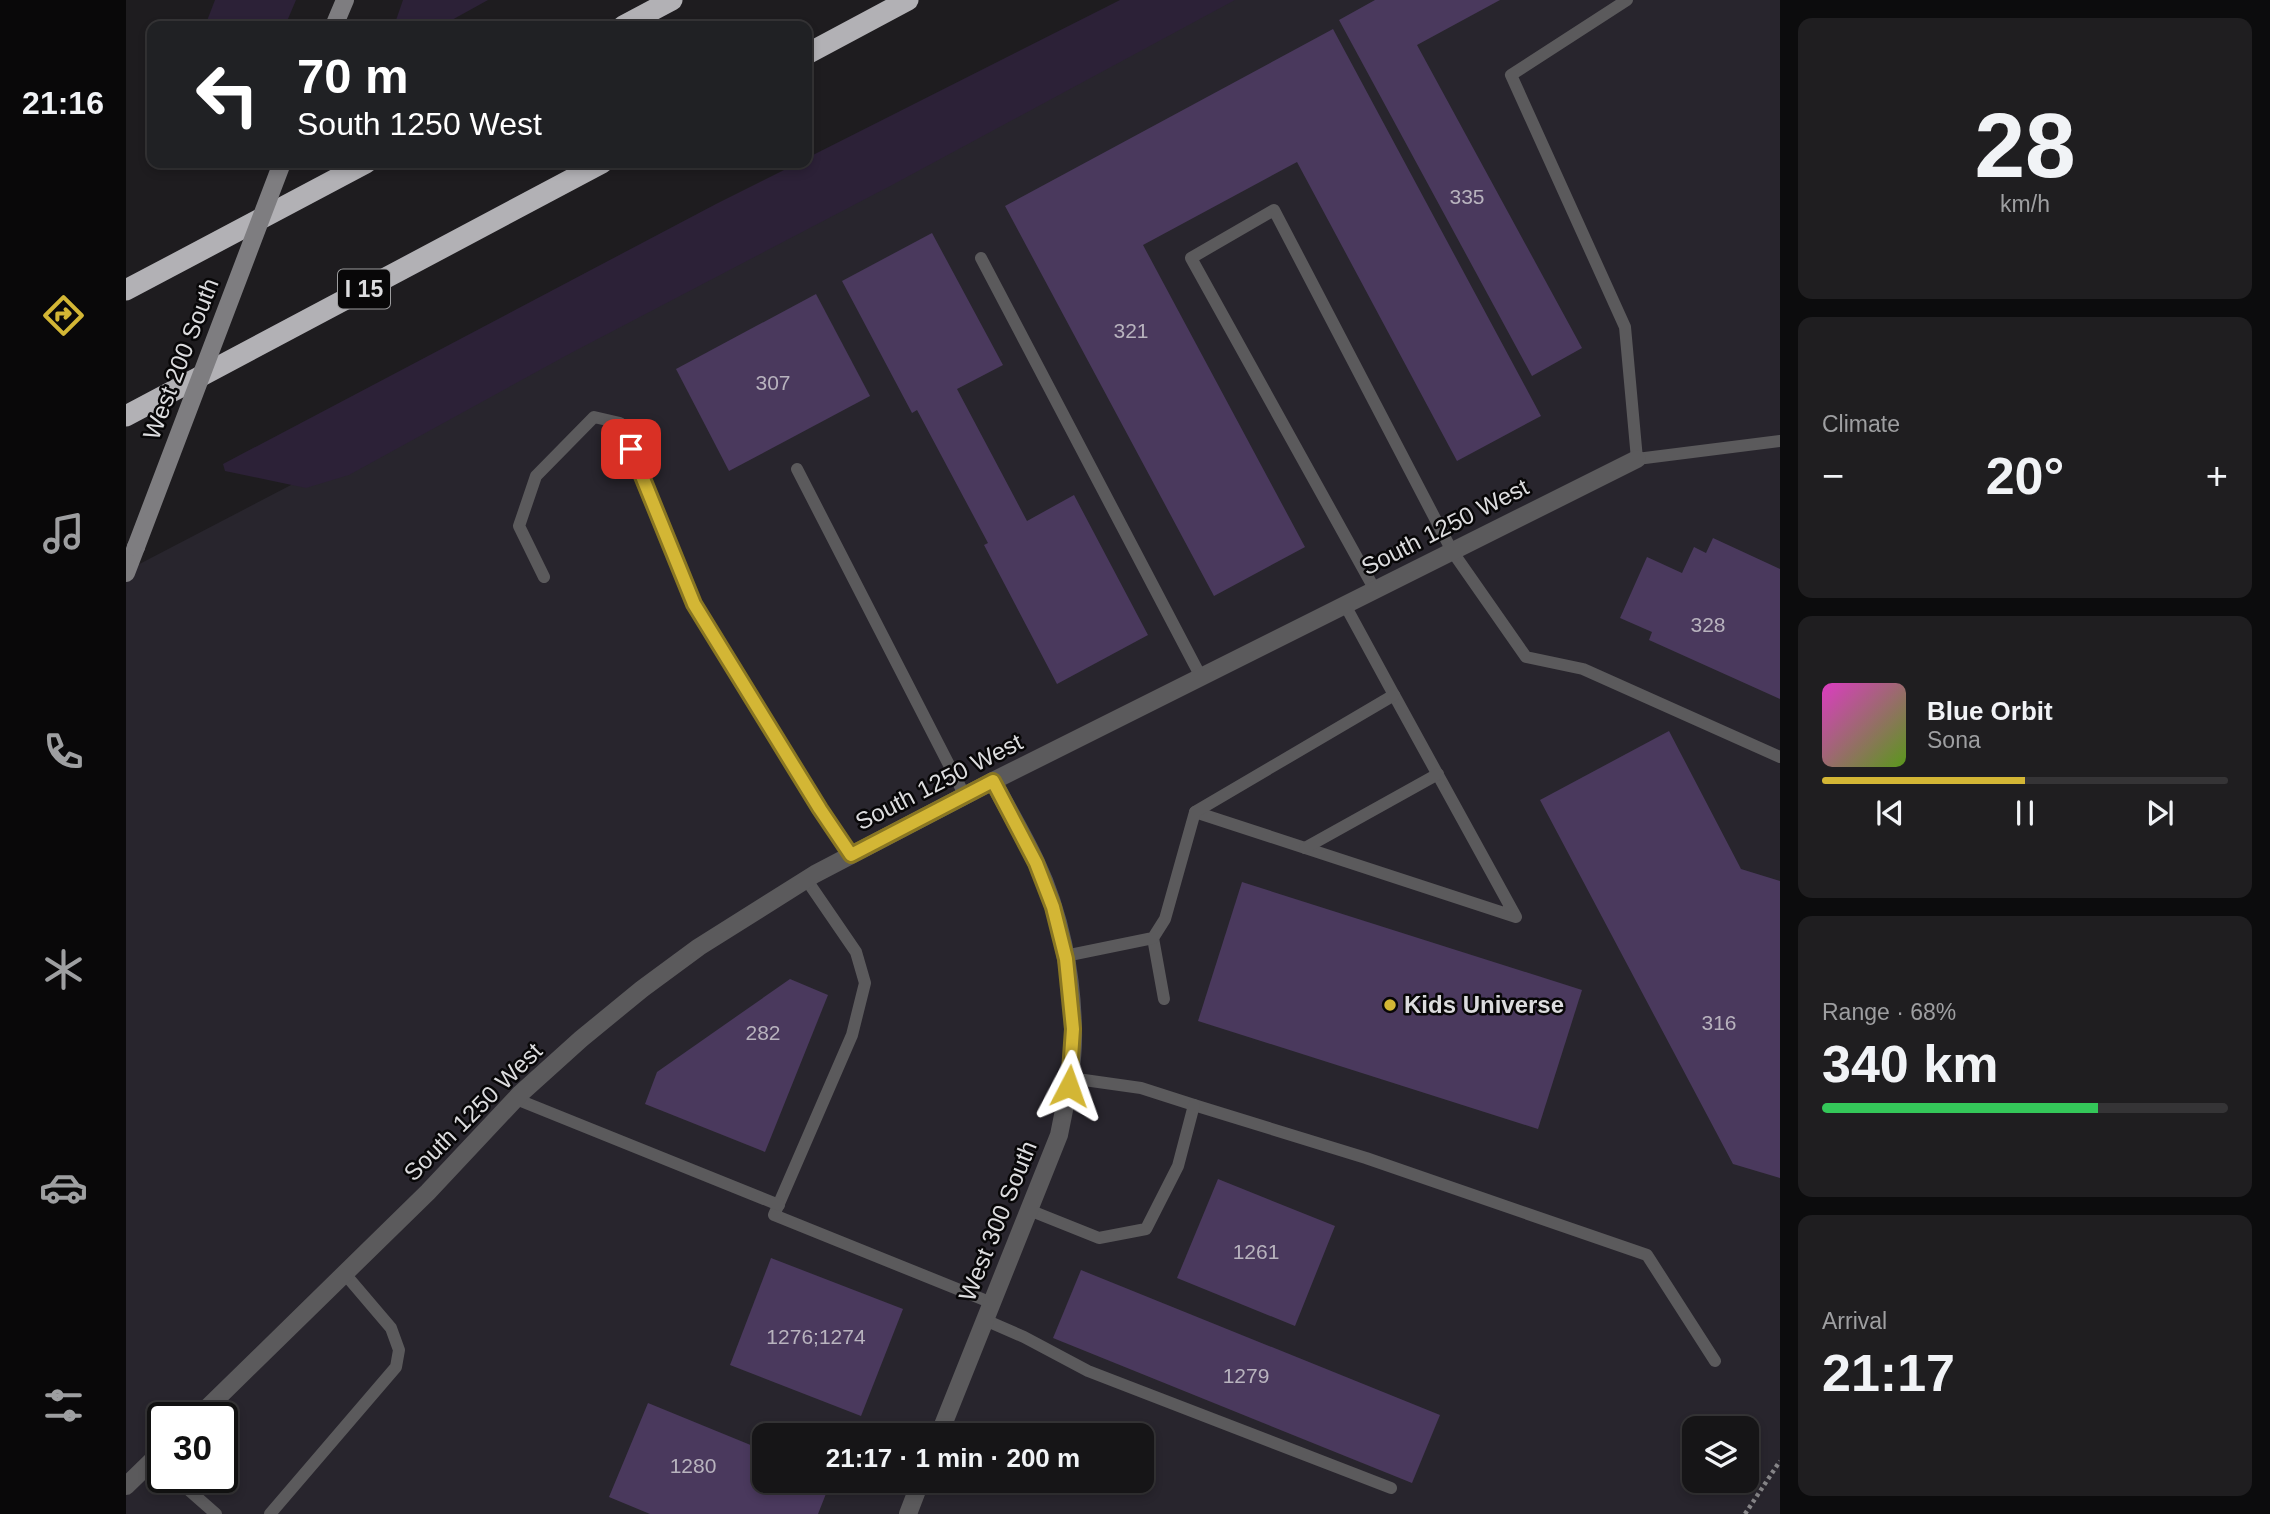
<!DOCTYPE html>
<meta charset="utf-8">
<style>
:root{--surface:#161517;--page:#1f1e20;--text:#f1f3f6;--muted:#9e9fa1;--line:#353436;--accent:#d3b635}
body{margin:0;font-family:Helvetica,sans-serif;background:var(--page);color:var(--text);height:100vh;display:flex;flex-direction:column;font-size:26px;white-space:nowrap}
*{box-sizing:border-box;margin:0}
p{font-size:23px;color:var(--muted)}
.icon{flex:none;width:38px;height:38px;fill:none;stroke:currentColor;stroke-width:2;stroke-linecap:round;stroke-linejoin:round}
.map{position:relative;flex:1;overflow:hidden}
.panel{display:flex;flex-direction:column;gap:18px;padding:18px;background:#0c0c0d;width:490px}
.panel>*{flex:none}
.top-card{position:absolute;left:21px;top:21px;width:665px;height:147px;border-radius:14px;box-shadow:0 4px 10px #0003,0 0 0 2px var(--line);background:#202124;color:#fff;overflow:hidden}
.buttons{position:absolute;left:1556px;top:1416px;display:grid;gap:14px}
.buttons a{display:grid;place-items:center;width:77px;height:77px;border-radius:14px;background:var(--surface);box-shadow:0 4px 10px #0003,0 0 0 2px var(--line);font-size:35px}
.speed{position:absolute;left:21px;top:1402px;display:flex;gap:14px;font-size:35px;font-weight:700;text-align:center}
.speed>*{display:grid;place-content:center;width:91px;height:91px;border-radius:50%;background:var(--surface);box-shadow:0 4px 10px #0003,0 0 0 2px var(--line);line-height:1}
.speed .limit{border:4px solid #111;border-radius:10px;background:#fff;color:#111}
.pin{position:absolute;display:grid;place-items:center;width:60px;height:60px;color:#fff;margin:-30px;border-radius:14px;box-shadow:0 4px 10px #0006}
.me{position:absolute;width:77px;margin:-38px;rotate:4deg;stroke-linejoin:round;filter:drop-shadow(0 0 5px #0008)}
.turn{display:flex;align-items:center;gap:24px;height:147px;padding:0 35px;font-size:32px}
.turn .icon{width:91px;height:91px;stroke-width:2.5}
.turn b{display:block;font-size:49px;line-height:60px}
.big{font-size:52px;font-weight:800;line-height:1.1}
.panel .card{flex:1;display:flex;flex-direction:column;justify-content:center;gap:10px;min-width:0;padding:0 24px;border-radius:14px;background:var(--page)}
.panel .dial{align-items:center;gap:0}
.dial b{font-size:91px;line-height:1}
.song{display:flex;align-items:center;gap:21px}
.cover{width:84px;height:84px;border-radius:10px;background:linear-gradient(135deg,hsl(310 70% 55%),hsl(90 70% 35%))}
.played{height:7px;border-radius:4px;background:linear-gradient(90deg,var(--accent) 50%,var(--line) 50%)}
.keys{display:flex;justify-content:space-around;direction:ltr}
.heat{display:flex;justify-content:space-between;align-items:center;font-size:38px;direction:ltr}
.charge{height:10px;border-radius:5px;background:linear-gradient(90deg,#34c759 68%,var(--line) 0)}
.trip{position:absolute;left:626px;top:1423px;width:402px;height:70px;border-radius:14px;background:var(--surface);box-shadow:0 4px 10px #0003,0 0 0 2px var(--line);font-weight:800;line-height:70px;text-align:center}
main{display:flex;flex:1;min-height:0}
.tab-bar{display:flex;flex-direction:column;width:126px;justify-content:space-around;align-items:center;background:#090809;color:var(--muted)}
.tab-bar .icon{width:49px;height:49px}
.tab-bar .active{color:var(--accent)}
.tab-bar b{font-size:32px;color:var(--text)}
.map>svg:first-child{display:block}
</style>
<main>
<nav class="tab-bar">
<b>21:16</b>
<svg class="icon active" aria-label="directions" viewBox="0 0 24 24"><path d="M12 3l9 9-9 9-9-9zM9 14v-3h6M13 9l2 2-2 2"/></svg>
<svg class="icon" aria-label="music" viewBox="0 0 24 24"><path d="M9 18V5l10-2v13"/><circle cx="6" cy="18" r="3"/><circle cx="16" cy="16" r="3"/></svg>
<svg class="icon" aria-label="phone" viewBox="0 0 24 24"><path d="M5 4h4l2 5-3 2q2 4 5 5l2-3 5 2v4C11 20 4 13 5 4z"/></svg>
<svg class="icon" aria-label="climate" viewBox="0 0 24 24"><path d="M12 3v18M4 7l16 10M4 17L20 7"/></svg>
<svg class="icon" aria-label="car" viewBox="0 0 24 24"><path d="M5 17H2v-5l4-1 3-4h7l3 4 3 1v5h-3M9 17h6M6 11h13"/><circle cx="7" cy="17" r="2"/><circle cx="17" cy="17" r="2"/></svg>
<svg class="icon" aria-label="filters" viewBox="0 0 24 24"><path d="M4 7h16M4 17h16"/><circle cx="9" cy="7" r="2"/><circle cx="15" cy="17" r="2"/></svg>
</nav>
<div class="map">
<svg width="1654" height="1514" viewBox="0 0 1654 1514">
<rect width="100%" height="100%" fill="#1e1c1f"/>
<path fill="#28252d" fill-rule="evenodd" d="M 1096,0 L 1654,0 L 1654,1514 L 0,1514 L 0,571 ZM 37,1418 L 96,1418 L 96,1477 L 37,1477 ZM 1568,1428 L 1620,1428 L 1620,1480 L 1568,1480 ZM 639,1435 L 1017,1435 L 1017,1480 L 639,1480 Z"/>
<g fill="#2c2137">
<polygon points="89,0 170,0 159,26 79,26"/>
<polygon points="277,0 362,0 315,26 268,26"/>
<polygon points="994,0 1109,0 768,184 445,353 223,475 180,488 99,471 97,464 590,204 672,163 681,163 681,158"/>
</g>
<g fill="#4a395d">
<polygon points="1249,0 1374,0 1291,45 1456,348 1406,376 1213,20"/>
<polygon points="1207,29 1415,416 1331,461 1171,162 1017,245 1179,547 1088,596 879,206"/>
<polygon points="806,233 877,365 831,389 901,521 948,495 1022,635 931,684 858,545 862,543 791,410 786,413 716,281"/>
<polygon points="690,294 744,396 603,471 550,369"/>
<polygon points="1587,538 1654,569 1654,699 1523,640 1526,632 1494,618 1521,557 1556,573 1568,547 1580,553"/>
<polygon points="1543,731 1615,869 1654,881 1654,1178 1607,1164 1414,800"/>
<polygon points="1116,882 1456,990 1412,1129 1072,1021"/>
<polygon points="664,979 702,995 639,1152 519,1104 531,1072"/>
<polygon points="1092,1179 1209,1226 1169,1326 1051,1278"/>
<polygon points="645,1258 777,1309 735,1416 604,1365"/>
<polygon points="955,1270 1314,1415 1286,1483 927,1338"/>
<polygon points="522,1403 639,1451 639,1480 705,1481 692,1514 524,1514 483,1497"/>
</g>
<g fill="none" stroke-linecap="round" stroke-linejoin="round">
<polyline stroke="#868588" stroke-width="4.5" stroke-dasharray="3.5 3.5" stroke-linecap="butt" points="1619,1514 1654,1461"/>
<g stroke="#5b5a5c" stroke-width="12">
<polyline points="1501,0 1385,75 1499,327 1511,459 1654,441"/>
<polyline points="855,258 1075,677"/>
<polyline points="671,469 839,796"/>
<polyline points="418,577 393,526 410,476 468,417 494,423 568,604 694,809 725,855"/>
<polyline points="1249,590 1065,258 1148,210 1326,551 1400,657 1457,669 1654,757"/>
<polyline points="1069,812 1390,917 1268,695"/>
<polyline points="1179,848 1312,774"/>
<polyline points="680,879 730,952 739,983 726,1035 648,1215 866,1303"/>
<polyline points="1027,938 1038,999"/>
<polyline points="939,956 1027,938 1039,919 1069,812 1268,695 1219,605"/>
<polyline points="944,1078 1015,1088 1068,1105 1240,1158 1521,1255 1589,1361"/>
<polyline points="390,1099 653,1205"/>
<polyline points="903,1210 973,1238 1020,1229 1052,1166 1068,1105"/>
<polyline points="859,1320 898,1337 962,1371 1265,1488"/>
<polyline points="48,1477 90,1514"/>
<polyline points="144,1514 270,1367 273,1350 265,1328 219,1274"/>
</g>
<g stroke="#5b5a5c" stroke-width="18">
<polyline points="71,1418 302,1192 394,1094 455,1039 516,989 573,947 689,874 867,781 1511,459"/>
<path d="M 813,1435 L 933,1135 C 940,1100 948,1065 947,1029 C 946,973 934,913 910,862 C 897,834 881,808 867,781"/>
<polyline points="0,1486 37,1450"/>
<polyline points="782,1514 795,1480"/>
</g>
<g stroke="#7e7d80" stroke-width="18">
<polyline points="208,26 219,0"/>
<polyline points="0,573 10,547"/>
</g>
<g stroke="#b2b1b5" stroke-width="21">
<polyline points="497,26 546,0"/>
<polyline points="681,54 782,0"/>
<polyline points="0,290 240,163"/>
<polyline points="0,416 476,163"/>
</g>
<polyline stroke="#7e7d80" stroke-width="18" points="10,547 156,163"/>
</g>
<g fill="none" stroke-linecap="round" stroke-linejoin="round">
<defs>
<polyline id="route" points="505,449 568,604 694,809 725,855 867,781 910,863 927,907 940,959 947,1029 943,1086"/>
</defs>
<use href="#route" stroke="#897622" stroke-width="18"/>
<use href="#route" stroke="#d3b635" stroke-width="12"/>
</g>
<circle fill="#d3b635" stroke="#080708" stroke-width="2.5" cx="1264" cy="1005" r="7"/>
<g text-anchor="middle" stroke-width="5" stroke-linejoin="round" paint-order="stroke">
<g font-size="21" fill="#b8b3be">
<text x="1341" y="204">335</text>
<text x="1005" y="338">321</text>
<text x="647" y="390">307</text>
<text x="1582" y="632">328</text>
<text x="1593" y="1030">316</text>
<text x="637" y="1040">282</text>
<text x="1130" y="1259">1261</text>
<text x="690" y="1344">1276;1274</text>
<text x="1120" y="1383">1279</text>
<text x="567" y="1473">1280</text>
</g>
<rect fill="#080708" stroke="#9c9c9e" stroke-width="2" x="212" y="269.5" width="52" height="39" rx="5"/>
<g font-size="23" font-weight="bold" fill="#dcdcde">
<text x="238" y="297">I 15</text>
</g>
<g font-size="24" fill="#dcdcde" stroke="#080708">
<text transform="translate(55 359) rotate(-69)" y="8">West 200 South</text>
<text transform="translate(1319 527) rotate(-27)" y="8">South 1250 West</text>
<text transform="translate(813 782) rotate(-27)" y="8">South 1250 West</text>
<text transform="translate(347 1112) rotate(-45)" y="8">South 1250 West</text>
<text transform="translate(872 1221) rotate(-68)" y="8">West 300 South</text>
</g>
<g font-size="24" font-weight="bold" fill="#dcdcde" stroke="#080708" text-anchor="start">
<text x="1278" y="1013">Kids Universe</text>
</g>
</g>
</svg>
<div class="buttons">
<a><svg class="icon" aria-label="layers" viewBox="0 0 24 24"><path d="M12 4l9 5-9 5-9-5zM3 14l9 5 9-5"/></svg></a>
</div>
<div class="speed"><div class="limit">30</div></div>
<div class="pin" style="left:505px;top:449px;background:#d93025"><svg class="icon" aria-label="arrive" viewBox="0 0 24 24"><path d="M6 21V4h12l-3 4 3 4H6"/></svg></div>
<svg class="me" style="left:943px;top:1086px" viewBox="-20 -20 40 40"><path d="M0-17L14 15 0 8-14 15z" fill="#d3b635" stroke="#fff" stroke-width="4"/></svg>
<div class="trip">21:17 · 1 min · 200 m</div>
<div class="top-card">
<div class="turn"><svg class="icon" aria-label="left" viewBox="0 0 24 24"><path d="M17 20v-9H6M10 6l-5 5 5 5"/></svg><div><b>70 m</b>South 1250 West</div></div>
</div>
</div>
<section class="panel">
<div class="card dial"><b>28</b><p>km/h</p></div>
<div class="card"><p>Climate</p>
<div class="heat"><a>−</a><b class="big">20°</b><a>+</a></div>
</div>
<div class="card">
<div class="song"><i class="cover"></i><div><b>Blue Orbit</b><p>Sona</p></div></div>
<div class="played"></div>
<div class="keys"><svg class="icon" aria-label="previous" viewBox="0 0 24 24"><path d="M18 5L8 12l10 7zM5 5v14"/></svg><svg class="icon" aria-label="pause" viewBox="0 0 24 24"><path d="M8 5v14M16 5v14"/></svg><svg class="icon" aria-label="next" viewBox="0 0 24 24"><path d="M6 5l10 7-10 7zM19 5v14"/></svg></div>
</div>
<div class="card"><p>Range · 68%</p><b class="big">340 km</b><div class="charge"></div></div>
<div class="card"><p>Arrival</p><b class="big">21:17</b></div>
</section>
</main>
